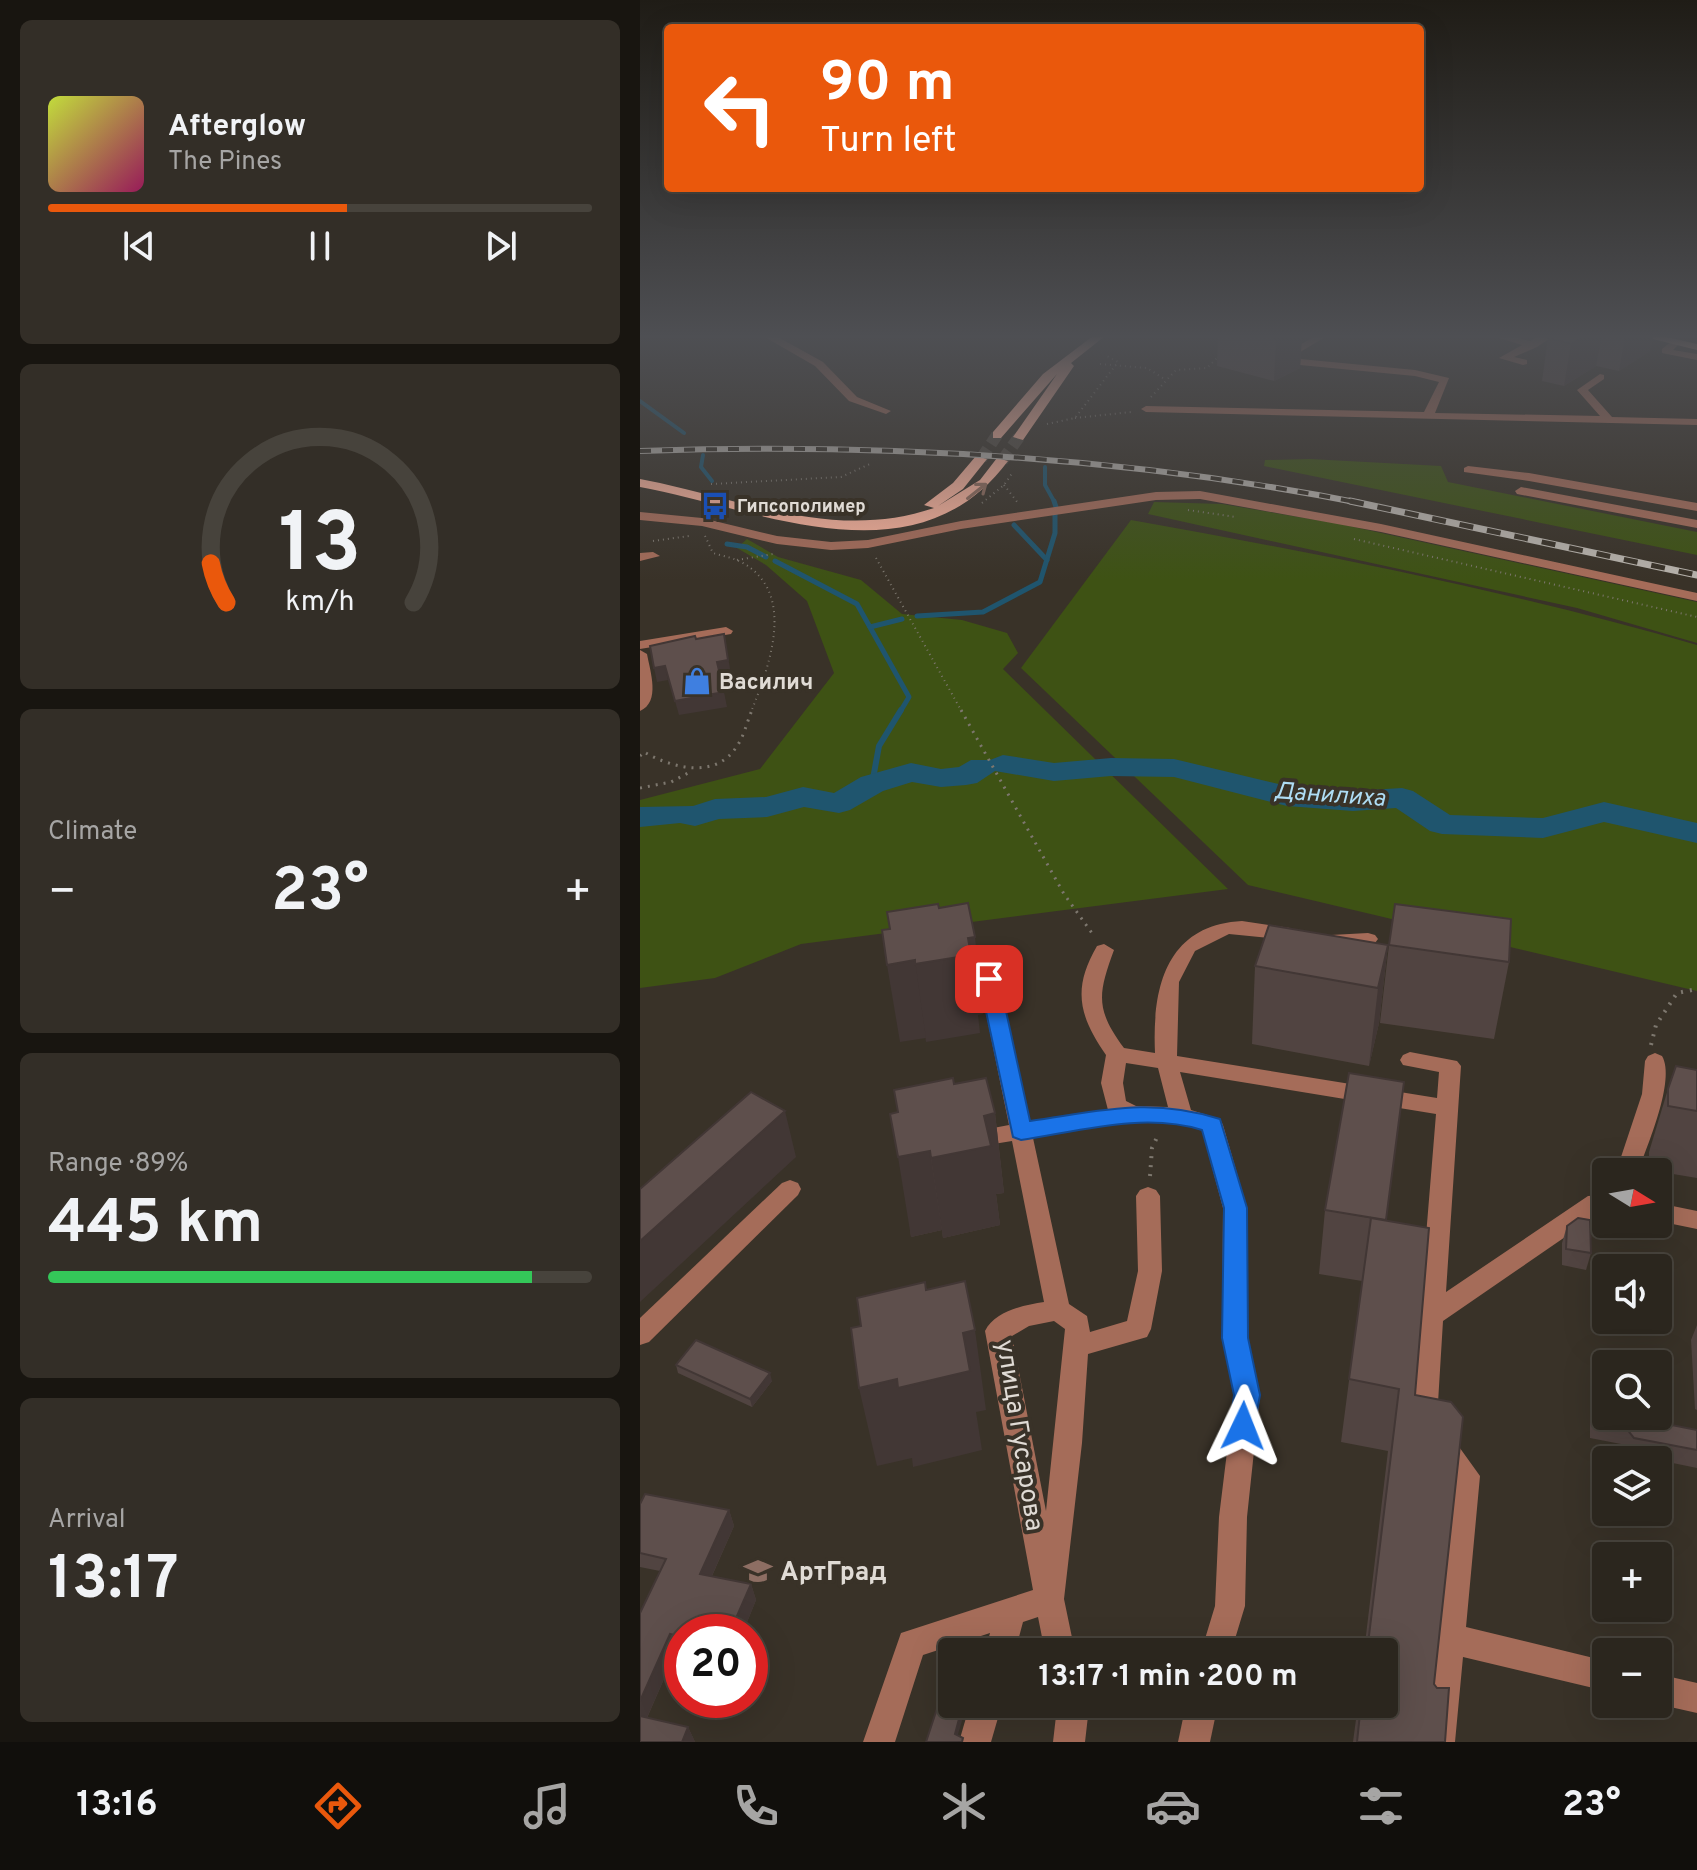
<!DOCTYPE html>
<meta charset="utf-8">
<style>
:root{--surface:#2b261e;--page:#332e27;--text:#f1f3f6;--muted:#a6a5a4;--line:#47433c;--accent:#ea580c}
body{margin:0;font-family:Overpass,sans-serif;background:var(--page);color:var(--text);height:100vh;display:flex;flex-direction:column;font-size:30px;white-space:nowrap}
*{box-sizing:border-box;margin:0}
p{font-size:26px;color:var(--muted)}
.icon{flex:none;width:44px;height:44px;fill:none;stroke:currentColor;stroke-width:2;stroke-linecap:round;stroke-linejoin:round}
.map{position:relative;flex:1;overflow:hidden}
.sheet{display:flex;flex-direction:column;gap:20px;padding:20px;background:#181510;width:640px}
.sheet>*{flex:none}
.guide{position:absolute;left:24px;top:24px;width:760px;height:168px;border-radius:8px;box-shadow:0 8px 32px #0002,0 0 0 2px var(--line);background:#ea580c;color:#fff;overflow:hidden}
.needle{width:52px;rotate:101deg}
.fabs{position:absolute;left:952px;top:1158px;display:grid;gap:16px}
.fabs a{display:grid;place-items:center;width:80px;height:80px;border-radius:8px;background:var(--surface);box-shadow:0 8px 32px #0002,0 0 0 2px var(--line);font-size:40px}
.speed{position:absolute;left:24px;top:1614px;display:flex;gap:16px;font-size:40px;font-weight:700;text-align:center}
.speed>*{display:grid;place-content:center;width:104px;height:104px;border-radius:50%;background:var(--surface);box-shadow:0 8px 32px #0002,0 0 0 2px var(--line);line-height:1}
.speed .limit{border:12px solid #d22;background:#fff;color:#111}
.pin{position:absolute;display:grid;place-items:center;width:68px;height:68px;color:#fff;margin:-34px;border-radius:16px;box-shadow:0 4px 12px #0006}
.me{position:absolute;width:88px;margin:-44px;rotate:2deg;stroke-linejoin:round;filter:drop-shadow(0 0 6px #0008)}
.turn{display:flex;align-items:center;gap:28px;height:168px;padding:0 24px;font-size:36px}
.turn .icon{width:104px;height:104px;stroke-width:2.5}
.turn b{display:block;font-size:56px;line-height:68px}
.big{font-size:60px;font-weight:700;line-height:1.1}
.sheet .widget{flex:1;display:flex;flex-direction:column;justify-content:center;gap:12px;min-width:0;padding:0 28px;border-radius:12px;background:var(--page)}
.sheet .dial{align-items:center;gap:0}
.dial svg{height:208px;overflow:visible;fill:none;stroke:var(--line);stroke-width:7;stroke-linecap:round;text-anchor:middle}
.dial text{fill:var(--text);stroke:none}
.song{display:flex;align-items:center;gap:24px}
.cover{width:96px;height:96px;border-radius:12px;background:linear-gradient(135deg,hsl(70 70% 55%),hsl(330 70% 35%))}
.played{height:8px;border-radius:4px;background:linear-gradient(90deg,var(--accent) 55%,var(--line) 55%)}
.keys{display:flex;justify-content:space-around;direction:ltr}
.heat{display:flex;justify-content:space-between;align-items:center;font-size:44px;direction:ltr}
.charge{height:12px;border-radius:6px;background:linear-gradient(90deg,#34c759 89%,var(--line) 0)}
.trip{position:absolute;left:298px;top:1638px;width:460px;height:80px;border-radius:8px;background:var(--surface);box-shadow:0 8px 32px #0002,0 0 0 2px var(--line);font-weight:700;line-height:80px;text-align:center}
.tabs{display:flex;height:128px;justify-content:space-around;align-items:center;background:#110f0c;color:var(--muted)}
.tabs .icon{width:56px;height:56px}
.tabs .selected{color:var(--accent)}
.tabs b{font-size:36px;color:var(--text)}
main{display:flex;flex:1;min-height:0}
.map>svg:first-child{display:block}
</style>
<main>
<section class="sheet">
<div class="widget">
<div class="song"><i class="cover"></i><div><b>Afterglow</b><p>The Pines</p></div></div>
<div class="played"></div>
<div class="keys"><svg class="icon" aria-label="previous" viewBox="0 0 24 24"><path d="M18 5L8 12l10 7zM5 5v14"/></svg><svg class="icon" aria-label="pause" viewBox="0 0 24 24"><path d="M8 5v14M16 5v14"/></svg><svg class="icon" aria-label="next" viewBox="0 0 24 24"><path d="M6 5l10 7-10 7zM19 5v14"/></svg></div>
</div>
<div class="widget dial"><svg viewBox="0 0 100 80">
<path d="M14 69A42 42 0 1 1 86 69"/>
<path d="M14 69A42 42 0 0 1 8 54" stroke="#ea580c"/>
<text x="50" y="56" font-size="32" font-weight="700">13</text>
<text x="50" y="72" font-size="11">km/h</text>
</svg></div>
<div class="widget"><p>Climate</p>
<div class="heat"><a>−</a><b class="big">23°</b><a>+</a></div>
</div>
<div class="widget"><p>Range · 89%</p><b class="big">445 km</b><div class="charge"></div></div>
<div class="widget"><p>Arrival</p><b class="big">13:17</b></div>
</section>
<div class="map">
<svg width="1057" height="1742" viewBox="0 0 1057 1742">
<rect width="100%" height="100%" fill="#393228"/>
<g fill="#3e5214">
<polygon points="670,459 801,466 808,482 1057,532 1057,555 624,466 625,460"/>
<polygon points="514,502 582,504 700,524 1057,602 1057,643 937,608 508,514"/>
<path d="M 491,520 C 682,554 871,591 1057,645 L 1057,991 L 608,885 L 381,668 Z"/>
<polygon points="107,539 138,557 221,580 262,614 322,620 367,633 378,653 363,669 588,889 161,944 75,978 0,988 0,800 120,769 194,673 167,601 126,565 97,548"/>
</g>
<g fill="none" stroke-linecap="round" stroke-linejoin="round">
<g stroke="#1f556e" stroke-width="4">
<polyline points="0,401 44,433"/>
<polyline points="63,455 61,467 72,481"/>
<polyline points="405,467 405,485 415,503"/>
</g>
<g stroke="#1f556e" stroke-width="5">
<polyline points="414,501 416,507"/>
<polyline points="374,525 407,560"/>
<polyline points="87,544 107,547 126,557"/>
<polyline points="135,561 217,604 269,697 260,712"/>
<polyline points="277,616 343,612 400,582 415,533 415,514"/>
<polyline points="230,627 262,619"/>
</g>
<polyline stroke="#1f556e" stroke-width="6" points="232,784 239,746 261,710"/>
<polygon fill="#1f556e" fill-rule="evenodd" points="363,755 414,763 471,758 534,759 647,786 713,791 762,788 773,791 810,815 903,818 964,802 1057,823 1057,843 964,822 903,838 802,834 790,831 756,808 713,811 647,806 534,777 471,776 414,781 355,771 337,783 326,785 301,787 272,782 243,791 210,810 199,813 164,807 127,817 79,819 55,826 40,823 0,827 0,807 53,806 75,799 126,797 163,787 194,793 221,777 271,763 301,769 319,767 331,760 350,760"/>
<g stroke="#524b42" stroke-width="12" stroke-dasharray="12 6" stroke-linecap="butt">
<polyline points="341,459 357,435"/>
<polyline points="362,461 379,437"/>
</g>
<g stroke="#7d776e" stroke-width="2" stroke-dasharray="1 4" stroke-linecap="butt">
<polyline points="460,364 507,368 526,380"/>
<polyline points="511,397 536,370 567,368 578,357"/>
<polyline points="435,418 491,412"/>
<polyline points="407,424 435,418 478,362 467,356"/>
<polyline points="71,484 201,477 232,463"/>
<polyline points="364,485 378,503"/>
<polyline points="342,503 364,485 373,472"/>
<polyline points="548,510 596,517"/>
<path d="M 65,536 L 73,553 C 83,556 94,558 103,563 C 157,594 129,667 111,712"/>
<polyline points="714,539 1057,617"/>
<polyline points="13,541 49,536"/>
<polyline points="236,558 322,712"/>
<polyline points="97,560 133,554"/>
</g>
<g stroke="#7d776e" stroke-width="3" stroke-dasharray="2 6" stroke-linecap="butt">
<polyline points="321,710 424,894 454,936"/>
<path d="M 0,756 L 4,752 C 32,768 76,780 97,746 C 104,736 107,722 112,710"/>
<polyline points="0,788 31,782 52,771"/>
</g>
<g stroke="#7d776e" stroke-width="4" stroke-dasharray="2 7" stroke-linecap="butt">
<polyline points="1011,1045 1016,1025 1037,993 1057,989"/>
<polyline points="510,1176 512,1148 519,1133"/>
</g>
<g fill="#a56c59" fill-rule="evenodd">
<polygon points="123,336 136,336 183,362 217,397 251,411 246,414 209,401 175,366"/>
<polygon points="675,336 687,336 650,358 775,370 809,378 795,413 960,416 937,390 960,374 964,375 964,379 948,390 972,417 1057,419 1057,425 506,412 501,409 506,406 784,412 799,382 775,376 639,363 634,360"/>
<polygon points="853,336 870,336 890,341 900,336 913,336 897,347 874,357 887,360 887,364 883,365 859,358 882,345"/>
<polygon points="1033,340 1041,342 1033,350 1057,354 1057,360 1022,353 1022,349"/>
<polygon points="828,466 889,473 1057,503 1057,511 889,481 824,472 824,468"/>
<polygon points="881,487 1057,520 1057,528 877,494 875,491"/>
<polygon points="560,491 741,524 1057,593 1057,601 741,532 560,499 516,500 321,529 228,548 191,550 137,544 62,526 0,520 0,512 62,518 137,536 191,542 228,540 321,521 516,492"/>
<polygon points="0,553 13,552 20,556 0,561"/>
<polygon points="86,627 93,631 91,634 0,649 0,641"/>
<path d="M 0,650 L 7,654 C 10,671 21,702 0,711 Z"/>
<path d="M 602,921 L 650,928 L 659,934 L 650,940 L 589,934 L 555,951 L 539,982 L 537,1056 L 797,1098 L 799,1072 L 763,1065 L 760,1060 L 763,1055 L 770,1052 L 817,1061 L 821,1066 L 806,1292 L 948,1196 L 966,1195 L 966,1213 L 960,1213 L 803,1321 L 797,1419 L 793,1428 L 784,1431 L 775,1428 L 771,1419 L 796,1114 L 540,1072 L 551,1110 L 580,1119 L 583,1125 L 607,1208 L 608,1338 L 620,1395 L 607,1517 L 605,1606 L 591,1652 L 561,1652 L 575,1606 L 579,1517 L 594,1395 L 582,1338 L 583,1208 L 562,1130 C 507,1113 449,1129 393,1138 L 429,1304 L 447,1316 L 450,1332 L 487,1321 L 498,1271 L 496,1196 L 500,1190 L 508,1187 L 516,1190 L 520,1196 L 522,1271 L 511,1329 L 507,1337 L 448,1354 L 442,1443 L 424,1599 L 435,1652 L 405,1652 L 398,1617 L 383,1622 L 375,1652 L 345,1652 L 350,1633 L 283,1655 L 255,1742 L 223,1742 L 261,1633 L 393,1590 L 345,1331 C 355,1311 384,1305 404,1302 L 372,1141 L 335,1147 L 327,1145 L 324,1139 L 327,1133 L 369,1125 L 339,979 L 342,974 L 356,974 L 359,979 L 390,1122 L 468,1110 L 461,1083 L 466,1055 C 439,1016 432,989 457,946 L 464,944 L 474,950 C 458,994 455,1009 484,1048 L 515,1053 C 512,988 526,925 602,921 ZM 486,1063 L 518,1068 L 528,1107 L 496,1106 L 486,1101 L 483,1083 ZM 414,1321 L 425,1329 L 406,1511 L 372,1336 L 389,1326 Z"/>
<polygon points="728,933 735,935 738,939 735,943 691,947 681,941 691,935"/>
<path d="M 1015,1053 L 1022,1056 C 1036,1080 1007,1146 998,1172 L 976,1172 L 1002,1094 L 1005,1061 L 1008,1056 Z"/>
<polygon points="150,1180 158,1183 161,1189 158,1195 9,1342 0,1345 0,1318 142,1183"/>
<polygon points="1018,1203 1057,1211 1057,1229 1018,1221"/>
<polygon points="802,1434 812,1437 840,1476 826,1627 966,1661 966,1691 823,1657 815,1742 783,1742 812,1480 789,1446 792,1437"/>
<polygon points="1018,1674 1057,1683 1057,1713 1017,1704"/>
<polygon points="330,1704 362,1704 351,1742 319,1742"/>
<polygon points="414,1704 446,1704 448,1716 445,1742 413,1742 416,1716"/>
<polygon points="546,1704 578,1704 570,1742 538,1742"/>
</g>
<g fill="#f8b19a" fill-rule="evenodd">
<polygon points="453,336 465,336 431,363 434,366 383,440 373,437 417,374 361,438 353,438 353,432 403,374"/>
<polygon points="1001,336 1022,336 1057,344 1057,350"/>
<path d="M 336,456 L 347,459 L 323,489 L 298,506 L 340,480 L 357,458 L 368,461 C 276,585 120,509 0,487 L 0,479 L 20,483 C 111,503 200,540 294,508 L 284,505 L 313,483 Z"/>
</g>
<defs>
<path id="rail-far1" d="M 0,451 C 243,443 482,456 720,503"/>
<polyline id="rail" points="710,501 1057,575"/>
</defs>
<use href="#rail-far1" stroke="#b7b2ab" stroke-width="6"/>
<use href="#rail" stroke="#b7b2ab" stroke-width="7"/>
<use href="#rail-far1" stroke="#393228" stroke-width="4" stroke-dasharray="11" stroke-linecap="butt"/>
<use href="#rail" stroke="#393228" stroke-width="5" stroke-dasharray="14" stroke-linecap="butt"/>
</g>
<g fill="#514441">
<polygon points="578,336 662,336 660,368 634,381 577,366"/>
<polygon points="912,336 1013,336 1010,351 979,371 956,366 924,386 902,381 908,338"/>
<polygon points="748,945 739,1023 729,1066 612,1044 615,966"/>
<polygon points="749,945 869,962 854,1039 740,1023"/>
<polygon points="1057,1070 1057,1178 1009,1170 1009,1152 1028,1089"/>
<polygon points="314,1084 355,1113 364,1193 356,1194 360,1225 303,1238 302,1230 271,1237 258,1112"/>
<polygon points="685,1210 746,1221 775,1395 794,1684 805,1742 713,1742 718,1704 744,1704 744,1652 724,1652 748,1451 701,1442 722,1281 679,1274"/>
<polygon points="927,1226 951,1253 946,1270 922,1265 922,1243"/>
<polygon points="1057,1325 1057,1410 1055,1409 1051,1340"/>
<polygon points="955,1363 1006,1420 1057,1430 1057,1468 989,1454 981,1444 950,1438 950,1379"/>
<polygon points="36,1365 132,1381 112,1407 38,1373"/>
<polygon points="0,1504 89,1510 94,1526 72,1576 111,1584 116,1600 103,1632 42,1632 42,1650 37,1649 7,1718 48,1727 55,1742 0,1742 20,1571 0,1567"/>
</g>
<g fill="#423735">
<polygon points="642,336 662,336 660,368 634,381 636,339"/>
<polygon points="944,336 962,336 956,366 924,386 931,344"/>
<polygon points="985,336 1013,336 1010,351 979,371"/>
<polygon points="84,634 91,674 80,676 77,662"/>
<polygon points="25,666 28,680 17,682 14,668"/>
<polygon points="84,692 87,707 39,715 35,701"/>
<polygon points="335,937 343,1014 338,1015 340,1033 286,1042 275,964 328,938"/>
<polygon points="748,945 739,1023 729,1066 738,988"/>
<polygon points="275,960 286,1038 260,1042 247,965"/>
<polygon points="145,1111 156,1157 0,1302 0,1241"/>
<polygon points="355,1113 364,1193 356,1194 360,1225 303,1238 291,1158 344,1116"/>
<polygon points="290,1151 302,1230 271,1237 258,1157"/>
<polygon points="335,1330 346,1410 336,1412 342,1450 273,1467 272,1458 237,1466 219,1388 323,1333"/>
<polygon points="130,1373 132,1381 112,1407 110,1399"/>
<polygon points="89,1510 94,1526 66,1589 60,1574"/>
<polygon points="111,1584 116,1600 103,1632 90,1632"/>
<polygon points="30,1634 37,1649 2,1729 0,1727 0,1701"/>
<polygon points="323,1704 327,1704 316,1741 315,1734"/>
<polygon points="48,1727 55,1742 42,1742"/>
</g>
<g fill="#5e4f4c" stroke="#423735" stroke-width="2">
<polygon points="626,336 642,336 636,339"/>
<polygon points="912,336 944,336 931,344 908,338"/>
<polygon points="84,634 88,660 77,662 84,692 35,701 25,666 14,668 10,646 55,636 56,639"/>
<polygon points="328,903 335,937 328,938 331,955 275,964 275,960 247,965 242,930 250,929 247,912 298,904 299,908"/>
<polygon points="755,904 871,919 869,962 749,945"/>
<polygon points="629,925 748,945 738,988 615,966"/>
<polygon points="1036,1066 1057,1070 1057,1111 1028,1106 1028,1089"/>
<polygon points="709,1073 764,1082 746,1220 685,1210"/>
<polygon points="313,1078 314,1084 346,1078 355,1113 344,1116 351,1146 291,1158 290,1151 258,1157 250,1114 258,1112 254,1090"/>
<polygon points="111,1092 145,1111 0,1241 0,1189"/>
<polygon points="731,1218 789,1228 775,1395 811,1402 823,1417 794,1684 797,1688 809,1688 805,1742 717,1742 721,1704 744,1704 744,1652 727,1652 759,1389 709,1379"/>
<polygon points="938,1218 950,1220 951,1253 926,1249 927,1226"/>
<polygon points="325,1281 335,1330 323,1333 330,1371 258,1388 257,1379 219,1388 211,1328 221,1326 217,1298 285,1282 286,1290"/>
<polygon points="56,1340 130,1373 110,1399 36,1365"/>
<polygon points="955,1363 966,1365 966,1416 1006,1416 1006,1420 1057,1430 1057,1450 994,1438 986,1428 955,1422"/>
<polygon points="5,1494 89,1510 60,1574 111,1584 90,1632 42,1632 42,1637 30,1634 0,1701 0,1613 26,1559 0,1553 0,1504"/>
<polygon points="317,1646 342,1652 315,1652"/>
<polygon points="312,1663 312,1704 323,1704 315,1734 323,1738 322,1742 286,1742"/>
<polygon points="0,1716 48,1727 42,1742 0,1742"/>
</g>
<defs><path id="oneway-shaft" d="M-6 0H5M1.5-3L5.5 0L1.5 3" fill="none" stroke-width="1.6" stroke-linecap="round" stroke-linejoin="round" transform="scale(2)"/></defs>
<use stroke="#8f6b5b" href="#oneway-shaft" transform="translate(337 491) rotate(-38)"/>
<linearGradient id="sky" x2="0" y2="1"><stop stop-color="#1f1c16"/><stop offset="0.58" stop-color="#4e4f53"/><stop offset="1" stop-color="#4e4f53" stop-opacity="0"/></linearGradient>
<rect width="1057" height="580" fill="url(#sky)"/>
<path fill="#1a73e8" stroke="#114b97" stroke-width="2" d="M 349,972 L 359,979 L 390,1121 C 461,1111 509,1097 580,1119 L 607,1208 L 608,1338 L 620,1395 L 613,1434 L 603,1438 L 594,1434 L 590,1426 L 594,1395 L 582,1338 L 584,1208 L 562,1130 C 504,1112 440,1131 381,1140 L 373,1137 L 339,979 Z"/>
<defs>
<symbol id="bus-bare" viewBox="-9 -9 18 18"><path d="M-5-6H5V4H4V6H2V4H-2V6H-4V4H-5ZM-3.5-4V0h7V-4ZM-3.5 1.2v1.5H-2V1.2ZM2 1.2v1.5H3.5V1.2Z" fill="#1a4fb4" stroke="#393228" stroke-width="2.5" paint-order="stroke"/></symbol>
<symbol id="shop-bare" viewBox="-9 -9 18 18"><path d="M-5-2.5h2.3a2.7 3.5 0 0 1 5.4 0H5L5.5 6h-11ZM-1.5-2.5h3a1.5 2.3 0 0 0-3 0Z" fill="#3f7fe0" stroke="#393228" stroke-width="2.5" paint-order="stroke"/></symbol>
<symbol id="school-bare" viewBox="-9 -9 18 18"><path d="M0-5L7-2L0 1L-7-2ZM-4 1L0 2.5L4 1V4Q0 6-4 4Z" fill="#8d6e63" stroke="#393228" stroke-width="2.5" paint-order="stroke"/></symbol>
</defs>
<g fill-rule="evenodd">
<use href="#bus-bare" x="55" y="486" width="40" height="40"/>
<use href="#shop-bare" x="37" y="661" width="40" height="40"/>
<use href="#school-bare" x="98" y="1551" width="40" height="40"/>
</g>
<g text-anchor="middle" stroke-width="8" stroke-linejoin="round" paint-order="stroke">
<g font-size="18" font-weight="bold" fill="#e0dbd5" stroke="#393228" text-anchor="start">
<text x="97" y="512">Гипсополимер</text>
</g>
<g font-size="22" font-weight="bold" fill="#e0dbd5" stroke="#393228" text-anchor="start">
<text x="79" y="689">Василич</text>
</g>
<g font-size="24" font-style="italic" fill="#aedcf4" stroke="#393228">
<text transform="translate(690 794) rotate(4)" y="8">Данилиха</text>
</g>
<g font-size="26" fill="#e0dbd5" stroke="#393228">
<text transform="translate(381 1435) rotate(81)" y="9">улица Гусарова</text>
</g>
<g font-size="26" font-weight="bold" fill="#e0dbd5" stroke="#393228" text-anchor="start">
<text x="140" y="1580">АртГрад</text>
</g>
</g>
</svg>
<div class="fabs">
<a><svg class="needle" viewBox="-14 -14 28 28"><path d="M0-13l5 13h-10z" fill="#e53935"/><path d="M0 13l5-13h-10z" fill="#a6a5a4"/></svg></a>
<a><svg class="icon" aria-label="sound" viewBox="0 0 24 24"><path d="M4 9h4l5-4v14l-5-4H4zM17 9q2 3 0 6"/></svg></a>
<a><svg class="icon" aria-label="search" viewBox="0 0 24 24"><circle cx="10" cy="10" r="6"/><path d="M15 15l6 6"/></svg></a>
<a><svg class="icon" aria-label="layers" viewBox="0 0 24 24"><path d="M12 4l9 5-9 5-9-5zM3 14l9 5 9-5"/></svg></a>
<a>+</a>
<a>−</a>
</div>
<div class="speed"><div class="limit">20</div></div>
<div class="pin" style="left:349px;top:979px;background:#d93025"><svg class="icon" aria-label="arrive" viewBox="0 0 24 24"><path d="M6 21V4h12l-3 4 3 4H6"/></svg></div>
<svg class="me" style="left:603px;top:1426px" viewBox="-20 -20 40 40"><path d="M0-17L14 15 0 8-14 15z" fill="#1a73e8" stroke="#fff" stroke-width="4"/></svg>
<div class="trip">13:17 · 1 min · 200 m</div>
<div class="guide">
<div class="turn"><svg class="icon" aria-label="left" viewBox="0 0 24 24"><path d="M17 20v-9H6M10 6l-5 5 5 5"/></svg><div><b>90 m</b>Turn left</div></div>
</div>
</div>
</main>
<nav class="tabs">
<b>13:16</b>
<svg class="icon selected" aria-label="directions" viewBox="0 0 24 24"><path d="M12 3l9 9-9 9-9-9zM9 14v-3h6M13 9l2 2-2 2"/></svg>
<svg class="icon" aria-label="music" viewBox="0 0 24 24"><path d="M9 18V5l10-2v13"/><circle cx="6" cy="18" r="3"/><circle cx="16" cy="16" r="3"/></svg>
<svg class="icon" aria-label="phone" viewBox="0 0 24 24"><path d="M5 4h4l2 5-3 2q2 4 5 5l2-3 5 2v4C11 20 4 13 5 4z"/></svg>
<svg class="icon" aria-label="climate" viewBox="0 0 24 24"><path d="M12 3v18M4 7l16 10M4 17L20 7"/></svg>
<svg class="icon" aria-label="car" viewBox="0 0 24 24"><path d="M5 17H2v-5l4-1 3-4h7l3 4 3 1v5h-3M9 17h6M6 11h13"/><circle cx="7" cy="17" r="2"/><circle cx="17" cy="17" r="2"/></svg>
<svg class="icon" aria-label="filters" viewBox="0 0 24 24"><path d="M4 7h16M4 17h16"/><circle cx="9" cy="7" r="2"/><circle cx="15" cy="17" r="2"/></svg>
<b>23°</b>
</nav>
